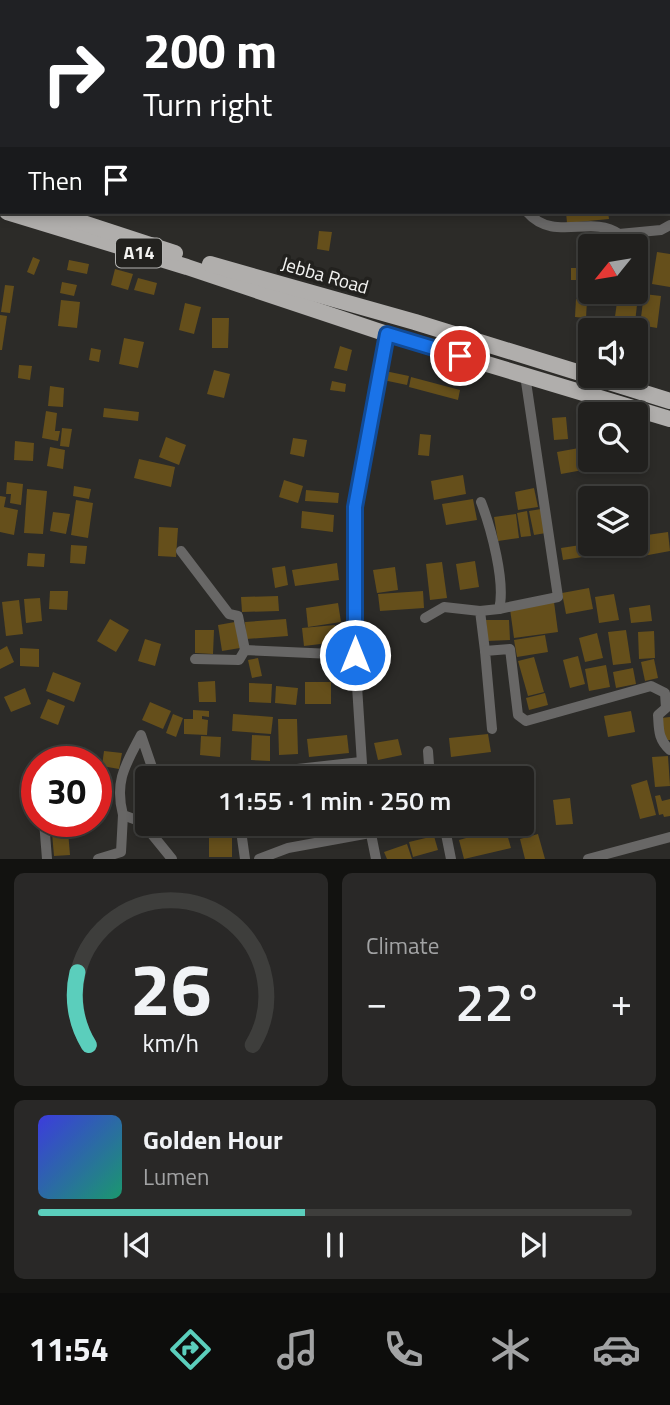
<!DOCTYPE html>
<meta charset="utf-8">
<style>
:root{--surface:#21201e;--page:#292827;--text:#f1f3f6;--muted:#a2a3a4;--line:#3e3e3c;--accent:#5bcebc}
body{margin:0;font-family:"Titillium Web",sans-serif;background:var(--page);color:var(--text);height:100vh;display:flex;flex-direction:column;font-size:26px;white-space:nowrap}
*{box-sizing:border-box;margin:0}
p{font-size:23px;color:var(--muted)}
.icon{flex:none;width:38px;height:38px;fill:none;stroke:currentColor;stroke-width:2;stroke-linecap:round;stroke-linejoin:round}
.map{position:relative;height:859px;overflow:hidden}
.panel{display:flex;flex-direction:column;gap:14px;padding:14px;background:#121210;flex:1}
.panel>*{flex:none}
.hud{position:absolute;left:0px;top:0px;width:670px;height:214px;box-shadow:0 4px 10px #0003,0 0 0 2px var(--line);background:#202124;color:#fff;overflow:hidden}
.needle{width:46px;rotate:240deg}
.fabs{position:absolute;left:578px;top:234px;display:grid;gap:14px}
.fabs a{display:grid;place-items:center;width:70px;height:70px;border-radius:7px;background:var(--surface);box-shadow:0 4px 10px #0003,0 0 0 2px var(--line);font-size:35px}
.speed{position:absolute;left:21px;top:746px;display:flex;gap:14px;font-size:35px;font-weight:700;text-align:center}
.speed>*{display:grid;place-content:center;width:91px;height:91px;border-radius:50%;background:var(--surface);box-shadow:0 4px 10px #0003,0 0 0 2px var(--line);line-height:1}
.speed .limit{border:10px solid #d22;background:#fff;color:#111}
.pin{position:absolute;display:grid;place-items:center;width:60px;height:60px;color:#fff;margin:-30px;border:4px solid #fff;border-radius:50%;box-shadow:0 2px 7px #0007}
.me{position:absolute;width:77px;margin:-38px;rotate:0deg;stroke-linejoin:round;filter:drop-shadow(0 0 5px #0008)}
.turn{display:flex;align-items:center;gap:24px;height:147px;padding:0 28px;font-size:32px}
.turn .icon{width:91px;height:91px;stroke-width:2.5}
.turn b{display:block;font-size:49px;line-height:60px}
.then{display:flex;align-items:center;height:66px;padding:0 28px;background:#0003;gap:14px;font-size:26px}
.big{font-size:52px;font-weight:600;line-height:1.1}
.panel .card{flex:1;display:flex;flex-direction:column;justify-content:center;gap:10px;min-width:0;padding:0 24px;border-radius:10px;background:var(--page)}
.panel .dial{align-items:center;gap:0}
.dial svg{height:182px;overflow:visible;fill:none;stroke:var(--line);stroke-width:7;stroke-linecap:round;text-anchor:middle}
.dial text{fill:var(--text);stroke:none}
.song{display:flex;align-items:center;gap:21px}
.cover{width:84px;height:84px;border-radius:10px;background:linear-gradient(135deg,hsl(240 70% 55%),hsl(160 70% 35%))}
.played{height:7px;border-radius:4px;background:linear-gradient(90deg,var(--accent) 45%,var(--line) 45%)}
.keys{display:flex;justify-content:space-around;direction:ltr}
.heat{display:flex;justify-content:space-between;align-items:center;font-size:38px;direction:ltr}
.panel .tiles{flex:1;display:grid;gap:14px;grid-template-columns:1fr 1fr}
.card:last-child{grid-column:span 2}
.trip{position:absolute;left:135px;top:766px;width:399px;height:70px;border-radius:7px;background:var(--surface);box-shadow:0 4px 10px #0003,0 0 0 2px var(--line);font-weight:600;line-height:70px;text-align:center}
.menu{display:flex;height:112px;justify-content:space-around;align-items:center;background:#0d0d0c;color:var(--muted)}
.menu .icon{width:49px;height:49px}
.menu .selected{color:var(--accent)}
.menu b{font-size:32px;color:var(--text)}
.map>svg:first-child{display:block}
</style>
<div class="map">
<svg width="670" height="859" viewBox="0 0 670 859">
<rect width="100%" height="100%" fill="#2c2b28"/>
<g fill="#654f1b">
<polygon points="566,212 608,212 609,219 567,223"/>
<polygon points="319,231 332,232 329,251 317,249"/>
<polygon points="657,252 670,254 670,287 652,284"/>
<polygon points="33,257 40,260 34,275 27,272"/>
<polygon points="69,260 89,264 87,274 67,270"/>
<polygon points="571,268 590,268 590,285 580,285 580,280 571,280"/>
<polygon points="115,269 133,274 128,290 111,285"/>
<polygon points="138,278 157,283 154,295 134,290"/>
<polygon points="62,282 77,285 74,296 60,293"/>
<polygon points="5,285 14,286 10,313 1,312"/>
<polygon points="635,290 639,291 637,304 624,301 626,292 635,292"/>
<polygon points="644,294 661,296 657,328 640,325"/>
<polygon points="576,299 587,300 586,318 575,317"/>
<polygon points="61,300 80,302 77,328 58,326"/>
<polygon points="617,302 637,305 634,331 613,331"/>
<polygon points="185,303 201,307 194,334 179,330"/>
<polygon points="0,315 7,316 2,350 0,350"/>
<polygon points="212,318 229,318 228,348 212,348"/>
<polygon points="124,338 144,342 138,368 119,364"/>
<polygon points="340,346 352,350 347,371 334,368"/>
<polygon points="91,348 101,350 99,362 89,360"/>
<polygon points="19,365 32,366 30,380 18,378"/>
<polygon points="214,370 230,374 224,398 207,394"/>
<polygon points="385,371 409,376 407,385 383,380"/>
<polygon points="411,377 460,390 458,400 409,387"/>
<polygon points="332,381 346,384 345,392 330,390"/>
<polygon points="50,386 64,388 63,407 48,406"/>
<polygon points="104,408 139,412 138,421 103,417"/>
<polygon points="46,411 57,413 55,431 60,431 58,441 42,438"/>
<polygon points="566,417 568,439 554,440 552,418"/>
<polygon points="62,428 72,429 69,447 60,446"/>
<polygon points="420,434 431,435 429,456 418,455"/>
<polygon points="166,437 186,445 179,465 159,457"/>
<polygon points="293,438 307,440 304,457 290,454"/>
<polygon points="15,441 34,443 33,461 14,460"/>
<polygon points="50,447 65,450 63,469 47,466"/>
<polygon points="579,448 583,470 561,474 557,452"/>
<polygon points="139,459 175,467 171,487 134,478"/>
<polygon points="463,475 466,494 434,500 431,481"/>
<polygon points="284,480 303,486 298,503 279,497"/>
<polygon points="7,482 23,484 21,505 10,503 11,494 6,494"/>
<polygon points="74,486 91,489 89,499 73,496"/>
<polygon points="534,488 538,507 518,510 515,492"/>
<polygon points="27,489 47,491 43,534 24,533"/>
<polygon points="306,490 339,493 338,503 305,501"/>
<polygon points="0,496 6,497 4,507 18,510 14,535 0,532"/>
<polygon points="473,499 477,520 446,525 442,504"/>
<polygon points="76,500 93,503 88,538 71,535"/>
<polygon points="541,509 546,533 534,535 529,511"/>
<polygon points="302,511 334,515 333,532 301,528"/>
<polygon points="527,511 531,536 521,537 517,513"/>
<polygon points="53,512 70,514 66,534 50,531"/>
<polygon points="516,514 519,538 498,541 494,517"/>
<polygon points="159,527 178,528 176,557 158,556"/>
<polygon points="668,532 670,551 643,556 640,536"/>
<polygon points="587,544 589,556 563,560 561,548"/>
<polygon points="589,544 605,544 606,552 590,554"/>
<polygon points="71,545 87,546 85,564 70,563"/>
<polygon points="28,553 45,554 44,567 27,566"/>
<polygon points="475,561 479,587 460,590 456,564"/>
<polygon points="442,562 447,598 430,600 426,564"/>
<polygon points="337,563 339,580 295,586 292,570"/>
<polygon points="285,566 288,585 275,588 272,568"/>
<polygon points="395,567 398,590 377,593 373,570"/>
<polygon points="589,588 593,609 566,614 562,593"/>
<polygon points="50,591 68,591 67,610 49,609"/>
<polygon points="423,591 424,608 380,611 378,594"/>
<polygon points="614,594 619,620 599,623 595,597"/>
<polygon points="278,596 279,611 242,612 241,597"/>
<polygon points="40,598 42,621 26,623 24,599"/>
<polygon points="19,600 23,634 6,636 2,602"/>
<polygon points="554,602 558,632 514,638 510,609"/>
<polygon points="338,603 341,622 308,627 306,608"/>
<polygon points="650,605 652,621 631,623 629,608"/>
<polygon points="110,619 129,630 116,652 97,641"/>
<polygon points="286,619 288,636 246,639 245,622"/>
<polygon points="486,620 509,620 510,640 487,641"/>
<polygon points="235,622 240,648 222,651 218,625"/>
<polygon points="335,625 337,642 304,646 302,628"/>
<polygon points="195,630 214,630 213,654 195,653"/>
<polygon points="626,630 631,663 613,665 608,632"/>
<polygon points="654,631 655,658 639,659 638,632"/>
<polygon points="597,633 603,658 585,662 579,638"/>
<polygon points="545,635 548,652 517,657 514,640"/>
<polygon points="145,639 161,644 155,666 138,661"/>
<polygon points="7,646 14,662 0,669 0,650"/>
<polygon points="20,648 39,649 39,667 20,666"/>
<polygon points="578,656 585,684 570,688 563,660"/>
<polygon points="534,657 544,692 528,696 518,661"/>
<polygon points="258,658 262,676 252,678 248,660"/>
<polygon points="654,659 658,678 645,681 641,662"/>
<polygon points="606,665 610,687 589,691 585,669"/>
<polygon points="633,668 636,684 616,688 613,672"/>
<polygon points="53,672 81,683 74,702 46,691"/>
<polygon points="215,681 216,702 199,702 198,682"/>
<rect x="305" y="682" width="26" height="22"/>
<polygon points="249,683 272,684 271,703 249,702"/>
<polygon points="276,686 298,688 296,705 275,703"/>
<polygon points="25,688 31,704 11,712 4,697"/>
<polygon points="545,693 548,705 529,710 526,698"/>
<polygon points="48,699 65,706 58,725 40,718"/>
<polygon points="150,702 171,711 163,729 142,720"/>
<polygon points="193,710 209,711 209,717 202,716 202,719 208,720 207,735 184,734 184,719 193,719"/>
<polygon points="631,711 635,732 608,737 604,716"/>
<polygon points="173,714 183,718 176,737 166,733"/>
<polygon points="233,714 273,717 271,734 232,731"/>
<polygon points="670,717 670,740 665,740 661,718"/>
<polygon points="278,719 297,719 298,754 279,755"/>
<polygon points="488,734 491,752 451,757 449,738"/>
<polygon points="252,735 270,736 270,761 251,760"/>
<polygon points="347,735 349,753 309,757 307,739"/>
<polygon points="201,736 221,737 220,757 200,755"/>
<polygon points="398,739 402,755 378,760 374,743"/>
<polygon points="104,751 122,753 119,769 102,766"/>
<polygon points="668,756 670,786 655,787 652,757"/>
<polygon points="647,780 656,815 640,819 631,785"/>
<polygon points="660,795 662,801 670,799 670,816 664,817 663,814 659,815 655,796"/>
<polygon points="570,798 573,824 556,825 553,800"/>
<polygon points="70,821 91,821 92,831 71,833"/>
<rect x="156" y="824" width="18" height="12"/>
<polygon points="179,824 209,824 210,834 180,835"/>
<polygon points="326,824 347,824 349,831 328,834"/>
<polygon points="378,824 415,824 416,829 380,835"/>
<polygon points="505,827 511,848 464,859 459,840"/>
<polygon points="68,831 70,855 54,856 52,833"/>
<polygon points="538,834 545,859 525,859 520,839"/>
<polygon points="434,836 438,850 413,857 409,842"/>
<rect x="209" y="838" width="23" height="19"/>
<polygon points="407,844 412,859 387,859 384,852"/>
</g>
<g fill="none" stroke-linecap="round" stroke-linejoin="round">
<g stroke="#686766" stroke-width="10">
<polyline points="430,0 442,2"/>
<polyline points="618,0 619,2"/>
<polyline points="668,7 670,6"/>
<polyline points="668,116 670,128"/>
<path d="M 527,212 C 554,243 591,214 619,234 L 661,230 L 670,225"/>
<polyline points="181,551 229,614 238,616 245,650"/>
<polyline points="499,609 558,597 525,375"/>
<path d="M 480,611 L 499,609 C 506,583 491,528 481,502"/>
<polyline points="425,618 444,607 480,611 485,651"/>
<polyline points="195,659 239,660 245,650 355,655"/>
<path d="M 492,729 L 485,651 L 510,649 L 518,715 L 526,721 L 651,686 L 665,693 L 666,708 L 658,715 C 659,730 658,739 670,750"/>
<polyline points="428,751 430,779"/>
<path d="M 156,779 L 141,735 C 126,764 114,781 123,815 L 142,822 L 172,859"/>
<polyline points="234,779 233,776 361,762"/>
<polyline points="363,779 355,655 355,507 387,334"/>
<polyline points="44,821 47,859"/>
<polyline points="240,824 245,859"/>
<polyline points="369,824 376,859"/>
<polyline points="444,824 451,859"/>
<polyline points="98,859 121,852 123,815"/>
<polyline points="259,859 288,848 370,833"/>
<polyline points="588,859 670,837"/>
</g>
<g stroke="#b0aeac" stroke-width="16">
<polyline points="0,195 2,196"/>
<polyline points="7,212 187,267 387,334 670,419"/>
<polyline points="50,212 175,253"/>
<polyline points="210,264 415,322 590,376"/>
<polyline points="590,376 670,401"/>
</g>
</g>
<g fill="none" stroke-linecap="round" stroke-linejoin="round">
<defs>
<polyline id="route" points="355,655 355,507 387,334 460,356"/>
</defs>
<use href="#route" stroke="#114b97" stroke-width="18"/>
<use href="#route" stroke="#1a73e8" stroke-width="12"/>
</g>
<g text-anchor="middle" stroke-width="7" stroke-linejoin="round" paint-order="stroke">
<rect fill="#22211e" stroke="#b4b4b2" stroke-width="2" x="116" y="238.5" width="46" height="29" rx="5"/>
<g font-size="18" font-weight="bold" fill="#f3f3f1">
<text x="139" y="259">A14</text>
</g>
<g font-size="19" fill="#f3f3f1" stroke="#22211e">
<text transform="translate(325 275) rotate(16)" y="7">Jebba Road</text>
</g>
</g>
</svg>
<div class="fabs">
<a><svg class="needle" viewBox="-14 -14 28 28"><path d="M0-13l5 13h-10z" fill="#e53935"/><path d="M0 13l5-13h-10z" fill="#a2a3a4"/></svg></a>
<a><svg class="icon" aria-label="sound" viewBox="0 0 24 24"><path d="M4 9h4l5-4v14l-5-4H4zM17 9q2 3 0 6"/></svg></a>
<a><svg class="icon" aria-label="search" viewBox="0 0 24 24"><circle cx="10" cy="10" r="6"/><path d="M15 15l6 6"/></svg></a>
<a><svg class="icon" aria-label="layers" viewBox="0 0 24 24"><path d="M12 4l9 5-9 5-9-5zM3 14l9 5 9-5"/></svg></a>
</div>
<div class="speed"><div class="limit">30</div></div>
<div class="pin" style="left:460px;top:356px;background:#d93025"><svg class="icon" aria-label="arrive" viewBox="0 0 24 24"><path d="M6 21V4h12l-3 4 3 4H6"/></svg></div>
<svg class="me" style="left:355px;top:655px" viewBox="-20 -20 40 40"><circle r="17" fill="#1a73e8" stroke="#fff" stroke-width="3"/><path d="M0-11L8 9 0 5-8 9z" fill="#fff"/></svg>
<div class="trip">11:55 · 1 min · 250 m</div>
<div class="hud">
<div class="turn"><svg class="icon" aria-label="right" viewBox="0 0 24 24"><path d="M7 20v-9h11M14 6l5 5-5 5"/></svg><div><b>200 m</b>Turn right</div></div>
<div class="then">Then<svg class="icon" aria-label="arrive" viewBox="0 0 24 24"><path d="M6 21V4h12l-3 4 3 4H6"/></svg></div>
</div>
</div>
<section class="panel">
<div class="tiles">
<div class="card dial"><svg viewBox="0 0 100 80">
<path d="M14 69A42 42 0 1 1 86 69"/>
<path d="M14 69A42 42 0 0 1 9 37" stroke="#5bcebc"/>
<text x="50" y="56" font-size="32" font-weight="700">26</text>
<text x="50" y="72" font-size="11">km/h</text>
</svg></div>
<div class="card"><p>Climate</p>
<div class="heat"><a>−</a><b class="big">22°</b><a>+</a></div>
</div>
<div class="card">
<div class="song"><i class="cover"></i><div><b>Golden Hour</b><p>Lumen</p></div></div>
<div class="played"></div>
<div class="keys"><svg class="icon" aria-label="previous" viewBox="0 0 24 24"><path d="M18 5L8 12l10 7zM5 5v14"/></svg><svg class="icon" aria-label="pause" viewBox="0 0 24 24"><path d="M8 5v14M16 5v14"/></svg><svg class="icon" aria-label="next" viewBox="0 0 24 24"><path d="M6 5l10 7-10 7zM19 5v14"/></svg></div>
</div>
</div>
</section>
<nav class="menu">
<b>11:54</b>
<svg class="icon selected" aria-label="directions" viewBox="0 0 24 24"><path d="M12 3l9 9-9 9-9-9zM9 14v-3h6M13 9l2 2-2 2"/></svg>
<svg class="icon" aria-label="music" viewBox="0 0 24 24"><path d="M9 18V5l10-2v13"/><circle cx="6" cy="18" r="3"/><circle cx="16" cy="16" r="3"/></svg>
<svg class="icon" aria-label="phone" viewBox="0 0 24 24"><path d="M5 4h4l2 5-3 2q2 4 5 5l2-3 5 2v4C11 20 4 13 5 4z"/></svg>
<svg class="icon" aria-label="climate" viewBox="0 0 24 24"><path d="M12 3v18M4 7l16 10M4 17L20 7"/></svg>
<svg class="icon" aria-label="car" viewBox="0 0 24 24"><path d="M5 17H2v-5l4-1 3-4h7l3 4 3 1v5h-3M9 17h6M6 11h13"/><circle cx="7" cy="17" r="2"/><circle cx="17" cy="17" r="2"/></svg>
</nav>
